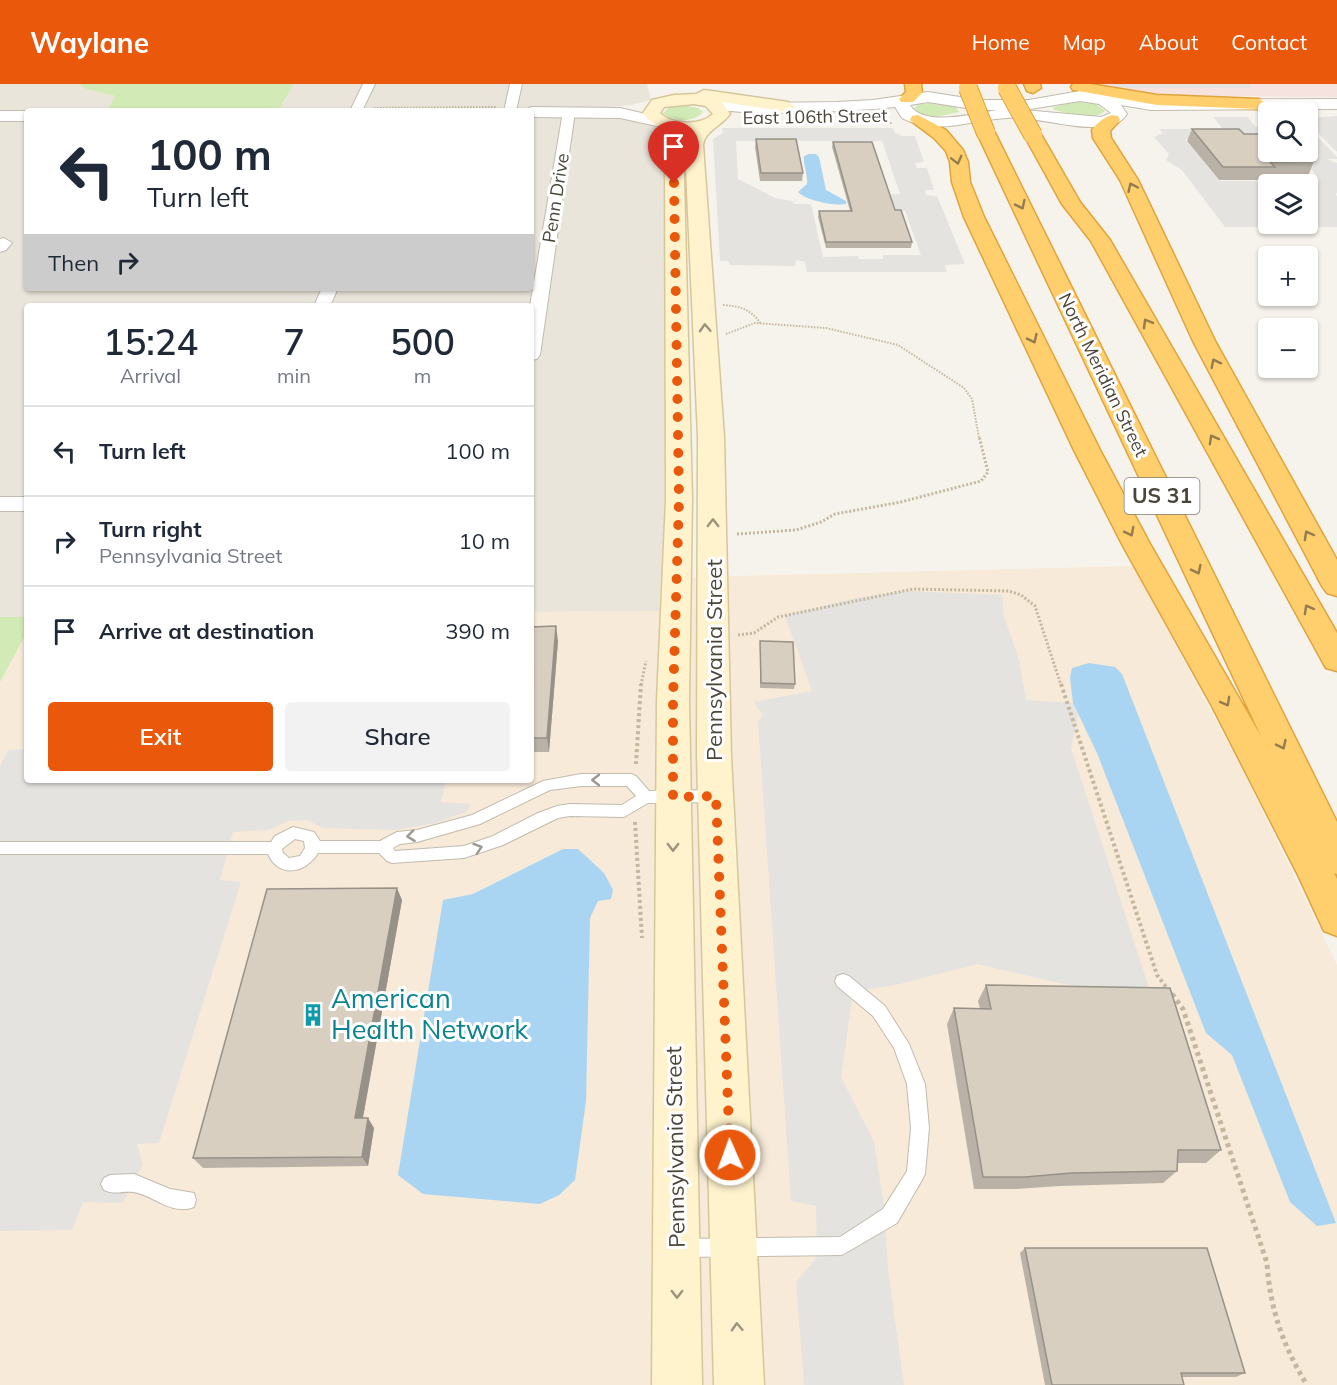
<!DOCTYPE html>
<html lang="en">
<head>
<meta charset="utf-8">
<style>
  body { margin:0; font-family:Mulish,sans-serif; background:#f2f2f3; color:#1f2937; height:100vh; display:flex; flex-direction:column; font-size:22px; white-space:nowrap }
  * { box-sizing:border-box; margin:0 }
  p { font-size:20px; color:#747a83 }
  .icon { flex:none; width:33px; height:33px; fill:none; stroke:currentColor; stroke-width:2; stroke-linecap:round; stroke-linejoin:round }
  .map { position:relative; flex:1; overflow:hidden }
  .side { position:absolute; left:24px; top:219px; width:510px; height:480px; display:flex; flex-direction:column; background:#fff; border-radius:6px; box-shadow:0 2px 4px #0004 }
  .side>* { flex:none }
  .guide { position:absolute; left:24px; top:24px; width:510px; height:183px; border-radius:6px; box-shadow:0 2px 4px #0004; background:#fff; color:#1f2937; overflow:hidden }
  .fabs { position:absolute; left:1258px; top:18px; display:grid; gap:12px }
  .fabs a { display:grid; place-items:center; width:60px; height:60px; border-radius:6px; background:#fff; box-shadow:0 2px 4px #0004; font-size:30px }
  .pin { position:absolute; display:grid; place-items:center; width:51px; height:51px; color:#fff; margin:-62px -26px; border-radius:50% 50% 50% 0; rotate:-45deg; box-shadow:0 0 6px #0007 }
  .pin .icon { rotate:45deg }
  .me { position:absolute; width:66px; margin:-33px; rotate:358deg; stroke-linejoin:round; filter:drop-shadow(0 0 4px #0008) }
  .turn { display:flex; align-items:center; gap:21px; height:126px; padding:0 24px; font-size:27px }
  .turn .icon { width:78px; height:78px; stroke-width:2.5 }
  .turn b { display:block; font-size:42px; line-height:51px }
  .then { display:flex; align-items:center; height:57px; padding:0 24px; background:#0003; gap:12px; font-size:22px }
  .eta { display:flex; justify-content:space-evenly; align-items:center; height:102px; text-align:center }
  .eta b { font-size:36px; font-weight:600; line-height:42px }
  .primary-button { display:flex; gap:12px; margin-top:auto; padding:12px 24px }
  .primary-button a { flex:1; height:69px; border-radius:6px; background:#ea580c; color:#fff; font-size:24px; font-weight:600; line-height:69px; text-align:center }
  .primary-button a+a { background:#f2f2f3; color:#1f2937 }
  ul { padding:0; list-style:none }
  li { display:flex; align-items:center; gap:18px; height:90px; padding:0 24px; border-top:2px solid #e0e1e3 }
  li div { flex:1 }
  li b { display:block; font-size:22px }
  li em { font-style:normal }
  header { display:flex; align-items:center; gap:36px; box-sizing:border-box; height:84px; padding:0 30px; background:#ea580c; color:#fff }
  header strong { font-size:28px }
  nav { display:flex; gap:33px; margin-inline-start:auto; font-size:21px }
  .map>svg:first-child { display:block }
</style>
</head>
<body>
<header>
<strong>Waylane</strong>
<nav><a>Home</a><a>Map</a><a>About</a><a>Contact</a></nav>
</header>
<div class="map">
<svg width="1337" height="1301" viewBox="0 0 1337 1301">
  <rect width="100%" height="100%" fill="#f6f3ec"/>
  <path fill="#eae5da" d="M 0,0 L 79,0 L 86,5 L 115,12 L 107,27 L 0,28 Z
    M 294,0 L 647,0 L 651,16 L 631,21 L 588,25 L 279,25 Z
    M 531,31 L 618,32 L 649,38 L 660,44 L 666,59 L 669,273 L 664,455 L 660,527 L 531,528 L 531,222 L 27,222 L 27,533 L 0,533 L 0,34 L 27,34 L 27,204 L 531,204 Z"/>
  <path fill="#f7ead8" d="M 1133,482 L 1242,685 L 1337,881 L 1337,1301 L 0,1301 L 0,598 L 27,548 L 27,696 L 531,696 L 531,528 L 659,527 L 660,494 Z"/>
  <path fill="#f6e3e0" d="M 1096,0 L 1337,0 L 1337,13 L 1172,12 Z"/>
  <path fill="#d2eab5" d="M 79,0 L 294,0 L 279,25 L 107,27 L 115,12 L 86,5 Z
    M 1075,18 L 1095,19 L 1105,27 C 1093,38 1069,29 1054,26 L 1053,23 Z
    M 935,19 L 956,23 L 959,28 C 944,31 925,38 914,24 L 919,20 Z
    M 681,21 L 698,24 L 703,28 C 694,39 673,38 663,29 L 670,23 Z
    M 0,533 L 27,533 L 27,548 L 0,598 Z"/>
  <path fill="#e5e3e0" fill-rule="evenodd" d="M 1110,0 L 1250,0 L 1252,4 L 1122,4 Z
    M 1337,32 L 1337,68 L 1308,39 L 1308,34 Z
    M 1213,33 L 1247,33 L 1256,43 L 1269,44 L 1269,59 L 1241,55 L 1185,55 L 1219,97 L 1272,97 L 1268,92 L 1317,92 L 1295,68 L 1308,68 L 1308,48 L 1313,48 L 1337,73 L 1337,75 L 1327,75 L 1337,79 L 1337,109 L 1335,110 L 1337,112 L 1337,143 L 1225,143 L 1182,86 L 1166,76 L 1169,70 L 1154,53 L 1163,49 L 1159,45 L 1223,45 ZM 1269,100 L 1308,100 L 1308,140 L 1269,140 Z
    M 722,44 L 893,44 L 895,49 L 903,52 L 915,52 L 924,78 L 915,79 L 917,84 L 927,84 L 934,106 L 925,106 L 926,111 L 937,112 L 965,180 L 945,181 L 947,188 L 807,188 L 805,178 L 796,176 L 795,182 L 730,181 L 728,177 L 720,177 L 713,55 L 723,49 ZM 736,57 L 882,57 L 900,110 L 863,111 L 868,127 L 905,127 L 921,171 L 883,171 L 883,175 L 859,175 L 858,172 L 823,173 L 811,120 L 795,120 L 791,117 L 775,114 L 738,95 Z
    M 908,507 L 1002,511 L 1004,532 L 1019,575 L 1026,616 L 1073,619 L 1078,631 L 1071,664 L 1151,910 L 1090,906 L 977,880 L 900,900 L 853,908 L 841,993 L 874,1058 L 884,1122 L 888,1185 L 904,1301 L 804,1301 L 796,1198 L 817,1173 L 816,1122 L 791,1117 L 758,637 L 763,632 L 754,618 L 812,607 L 785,532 L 856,514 Z
    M 27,665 L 27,696 L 198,696 L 211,699 L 213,696 L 347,696 L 348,698 L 389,699 L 390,696 L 446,696 L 441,718 L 471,720 L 466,728 L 435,739 L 396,746 L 323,744 L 307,736 L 288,737 L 268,746 L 233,748 L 220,796 L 241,798 L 159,1059 L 137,1060 L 143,1080 L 123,1119 L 83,1118 L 72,1146 L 0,1147 L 0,682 L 8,666 Z"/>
  <path fill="#a9d4f2" d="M 809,70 L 816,70 L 819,73 L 826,106 L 846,117 L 846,120 C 834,122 807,117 798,108 L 807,100 C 808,90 803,82 804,72 Z
    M 1089,579 L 1115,583 L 1122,590 L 1336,1139 L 1317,1142 L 1290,1118 L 1232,971 L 1206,949 L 1097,669 L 1073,619 L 1070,594 L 1072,584 Z
    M 563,765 L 578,765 L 604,789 L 613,806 L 611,815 L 598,817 L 590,834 L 586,1017 L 575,1096 L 559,1111 L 540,1120 L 423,1110 L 398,1091 L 443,816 L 473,810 Z"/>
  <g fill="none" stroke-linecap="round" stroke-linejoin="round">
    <g stroke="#c2bbae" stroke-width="2">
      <path id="service" d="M 581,690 L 631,690 L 636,692 L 649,707 L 716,706 L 721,708 L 723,712 L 721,716 L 716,718 L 648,719 L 624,733 L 570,732 L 558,734 L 503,761 L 464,774 L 392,779 L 387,777 L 379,769 L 318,769 C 306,789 279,795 268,770 L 0,770 L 0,758 L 271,758 L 275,752 L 293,743 L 314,748 L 320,757 L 380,757 L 397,748 L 417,746 L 472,731 L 543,697 ZM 581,702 L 627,702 L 636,712 L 622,721 L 570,720 L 557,722 L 538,729 L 493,752 L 464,762 L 395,767 L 393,764 L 400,760 L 417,758 L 480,740 L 550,706 ZM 295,755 L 304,757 L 305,764 L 300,772 L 289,774 L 283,769 L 282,765 Z
        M 843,890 L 849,892 L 885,922 L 909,960 L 925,1000 L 929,1044 L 925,1090 L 922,1096 L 897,1139 L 842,1171 L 682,1173 L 675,1171 L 673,1164 L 675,1157 L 682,1155 L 840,1153 L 883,1125 L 907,1087 L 911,1044 L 907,1000 L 894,964 L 873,932 L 837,902 L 835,897 L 837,892 Z
        M 134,1090 L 170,1105 L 194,1109 L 196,1116 L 194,1123 C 171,1132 154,1111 133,1108 C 122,1107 114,1111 104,1106 L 101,1100 L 104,1094 L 110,1091 Z"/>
    </g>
    <g stroke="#c2bbae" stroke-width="2">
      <path id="minor" d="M 363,0 L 375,0 L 362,27 L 350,27 Z
        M 510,0 L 522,0 L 516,27 L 504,27 Z
        M 569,24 L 575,28 L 540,271 L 537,275 L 531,276 L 530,222 L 563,28 Z
        M 4,154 L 12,159 L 6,166 L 0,168 L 0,155 Z
        M 322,204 L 338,204 L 330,222 L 314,222 Z
        M 0,413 L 27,413 L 27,427 L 0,427 Z"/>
    </g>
    <g stroke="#c2bbae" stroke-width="2">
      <path id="tertiary" d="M 1080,7 L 1151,16 L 1337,15 L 1337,25 L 1151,26 L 1121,21 L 1127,30 C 1121,39 1114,41 1104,42 C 1075,47 1036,32 1007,34 C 971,36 937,52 902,34 L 895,23 C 869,26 721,36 707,20 L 715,15 L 755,19 L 837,18 L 873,16 L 928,8 L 979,16 L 1029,16 ZM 1080,17 L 1099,20 L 1111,29 L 1101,33 L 1024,26 ZM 928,18 L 979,26 L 998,26 C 975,29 924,44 910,21 Z
        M 531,23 L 620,24 L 663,34 L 665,37 L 657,42 L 620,34 L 531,33 L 531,27 L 524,27 Z
        M 0,27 L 27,27 L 27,37 L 0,37 Z"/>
    </g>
    <g stroke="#d6c79b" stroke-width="3">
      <path id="secondary" d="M 704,6 L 788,18 L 796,23 L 788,28 L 722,18 L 730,30 C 722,41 705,47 703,61 L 724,353 L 731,672 L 764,1301 L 714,1301 L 697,672 L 698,353 L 685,61 L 691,48 C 672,48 654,45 643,29 L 652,16 L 674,11 L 696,10 ZM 694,20 L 706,22 L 713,30 C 700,42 672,41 660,29 L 664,23 Z
        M 674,50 L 680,51 L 683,55 L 692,415 L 689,617 L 702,1301 L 652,1301 L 657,617 L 666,415 L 665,55 L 668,51 Z"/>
    </g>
    <g stroke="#e0a43c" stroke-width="3">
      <path id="motorway" d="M 905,0 L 921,0 L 922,9 L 913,18 L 901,18 L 899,15 L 906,8 Z
        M 1024,0 L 1040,0 L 1041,4 L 1033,9 L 1027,7 Z
        M 1073,0 L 1090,0 L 1157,11 L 1259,15 L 1267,20 L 1259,25 L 1157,21 L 1073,6 L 1071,3 Z
        M 918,31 L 946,46 L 963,66 L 968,78 L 970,98 L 984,133 L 1100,366 L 1150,460 L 1262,654 L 977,49 L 980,45 L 992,45 L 995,49 L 1337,738 L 1337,790 L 1334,789 L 1337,795 L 1337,852 L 1324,847 L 1298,791 L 1212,622 L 1122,460 L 1074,366 L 964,133 L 952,98 L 950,78 L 946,67 L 934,54 L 910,36 L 912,32 Z
        M 1112,31 L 1118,32 L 1120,36 L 1110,47 L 1111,54 L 1138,96 L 1215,257 L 1337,476 L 1337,512 L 1327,509 L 1322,502 L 1193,257 L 1120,96 L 1093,54 L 1092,46 C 1097,39 1104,33 1112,31 Z
        M 1033,46 L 1039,47 L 1080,118 L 1110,156 L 1337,549 L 1337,587 L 1326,584 L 1091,157 L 1062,120 L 1024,51 L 1027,47 Z"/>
    </g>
    <path stroke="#c4b79f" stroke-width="2" stroke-dasharray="1.5 1.5" stroke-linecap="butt" d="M 374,24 L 496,23
      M 872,39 L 892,39
      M 723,221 C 739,222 751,225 760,239
      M 726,250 L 755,239 L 826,244 L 898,261 L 964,304 L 972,315 L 979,354"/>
    <path stroke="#c4b79f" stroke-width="3" stroke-dasharray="2 2" stroke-linecap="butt" d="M 737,450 L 796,446 L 821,438 L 835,430 L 901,418 L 981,397 L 988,388 L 979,352
      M 738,551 L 754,549 L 778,533 L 913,505 L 1009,507 L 1021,511 L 1035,522 L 1061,601
      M 641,601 L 646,577"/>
    <path stroke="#c4b79f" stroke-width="4" stroke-dasharray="3 3" stroke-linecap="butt" d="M 1061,600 L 1157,891 L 1173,912
      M 636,680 L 641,600
      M 635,738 L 642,854"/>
    <path stroke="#c4b79f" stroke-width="5" stroke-dasharray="4 4" stroke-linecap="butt" d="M 1172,910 L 1183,925 L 1267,1179 C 1270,1225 1283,1262 1307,1301"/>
    <use href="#service" fill="#fff" fill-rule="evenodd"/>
    <use href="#minor" fill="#fff" fill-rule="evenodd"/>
    <use href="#tertiary" fill="#fff" fill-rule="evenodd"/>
    <use href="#secondary" fill="#fff3cd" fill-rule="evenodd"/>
    <use href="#motorway" fill="#ffcf6e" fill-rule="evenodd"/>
    <g stroke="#e0a43c" stroke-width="20" stroke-linecap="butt">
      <path id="motorway-bridge" d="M 968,4 L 986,49
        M 1007,4 L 1033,51"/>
    </g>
    <use href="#motorway-bridge" stroke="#ffcf6e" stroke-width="18"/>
  </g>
  <path fill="#bab2a6" d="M 1192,45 L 1244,50 L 1314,77 L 1309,90 L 1272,90 L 1270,96 L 1219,96 L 1187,57 Z
    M 756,55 L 803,89 L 802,97 L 760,97 L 755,63 Z
    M 833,58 L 895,126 L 912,158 L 911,164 L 826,164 L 818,133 L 819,127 L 850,127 L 832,63 Z
    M 531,537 L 532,543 L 558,557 L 549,668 L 531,668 Z
    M 760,557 L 795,600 L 794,605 L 760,604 Z
    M 402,816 L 363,1034 L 374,1044 L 368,1082 L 203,1084 L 193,1074 Z
    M 986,901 L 1221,1066 L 1206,1079 L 1177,1079 L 1177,1087 L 1163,1099 L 1060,1102 L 1015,1105 L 974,1105 L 947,940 L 954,924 L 980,925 L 978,917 Z
    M 1025,1164 L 1245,1289 L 1236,1293 L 1182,1293 L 1184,1301 L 1045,1301 L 1020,1169 Z"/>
  <path fill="#979187" d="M 556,542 L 558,557 L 549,668 L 547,654 Z
    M 397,804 L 402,816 L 361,1044 L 355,1034 Z
    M 368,1034 L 374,1044 L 368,1082 L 362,1073 Z"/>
  <path fill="#d8cfc1" stroke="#979187" stroke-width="1.5" d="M 1192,45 L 1239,45 L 1244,50 L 1269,50 L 1269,68 L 1305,68 L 1314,77 L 1270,78 L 1275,83 L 1223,83 Z
    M 756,55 L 796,55 L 803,89 L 761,89 Z
    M 833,58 L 872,58 L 895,126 L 901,126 L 912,158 L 826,158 L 819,127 L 852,127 Z
    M 556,542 L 547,654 L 531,654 L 531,543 Z
    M 760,557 L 793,558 L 795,600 L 761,599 Z
    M 397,804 L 355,1034 L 368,1034 L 362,1073 L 193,1074 L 267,805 Z
    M 986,901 L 1170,904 L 1221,1066 L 1178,1066 L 1177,1087 L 1071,1089 L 1025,1093 L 983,1093 L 954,924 L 991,925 Z
    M 1025,1164 L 1207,1164 L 1245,1289 L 1181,1289 L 1184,1301 L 1052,1301 Z"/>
  <defs><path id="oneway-chevron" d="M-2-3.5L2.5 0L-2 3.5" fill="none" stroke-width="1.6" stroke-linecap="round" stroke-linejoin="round" transform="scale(1.5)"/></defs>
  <g stroke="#937c4e">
    <use href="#oneway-chevron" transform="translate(957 76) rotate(76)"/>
    <use href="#oneway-chevron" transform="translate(1132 103) rotate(-115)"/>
    <use href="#oneway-chevron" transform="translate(1021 121) rotate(64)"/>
    <use href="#oneway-chevron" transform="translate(1147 239) rotate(-120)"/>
    <use href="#oneway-chevron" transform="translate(1033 255) rotate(64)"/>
    <use href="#oneway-chevron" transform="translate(1215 279) rotate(-117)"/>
    <use href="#oneway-chevron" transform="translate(1213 355) rotate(-119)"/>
    <use href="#oneway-chevron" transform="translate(1130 448) rotate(63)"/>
    <use href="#oneway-chevron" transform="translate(1308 451) rotate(-119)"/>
    <use href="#oneway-chevron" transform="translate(1197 486) rotate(64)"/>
    <use href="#oneway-chevron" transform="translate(1308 525) rotate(-119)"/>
    <use href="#oneway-chevron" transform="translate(1226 618) rotate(61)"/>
    <use href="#oneway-chevron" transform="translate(1282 661) rotate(64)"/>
  </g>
  <g stroke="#9c937c">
    <use href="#oneway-chevron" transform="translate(705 244) rotate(-93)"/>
    <use href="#oneway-chevron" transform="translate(713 439) rotate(-90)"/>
    <use href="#oneway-chevron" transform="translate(673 763) rotate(90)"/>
    <use href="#oneway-chevron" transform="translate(677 1210) rotate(90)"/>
    <use href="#oneway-chevron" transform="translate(737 1243) rotate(-92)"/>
  </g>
  <g stroke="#9c9892">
    <use href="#oneway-chevron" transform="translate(596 696) rotate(180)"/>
    <use href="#oneway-chevron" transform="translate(411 752) rotate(173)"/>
    <use href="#oneway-chevron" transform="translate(478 764) rotate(-18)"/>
  </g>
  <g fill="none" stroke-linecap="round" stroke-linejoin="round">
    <path stroke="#ea580c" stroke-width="10" stroke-dasharray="0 18" d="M 674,99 L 679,415 L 673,617 L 673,713 L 716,712 L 730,1071"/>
  </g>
  <defs>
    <g id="building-bare" transform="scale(1.8)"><path d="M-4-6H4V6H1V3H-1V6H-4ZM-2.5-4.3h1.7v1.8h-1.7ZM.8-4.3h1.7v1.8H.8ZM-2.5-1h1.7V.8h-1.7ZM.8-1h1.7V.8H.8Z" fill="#0f9aa8" stroke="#fff" stroke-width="2.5" paint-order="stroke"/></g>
  </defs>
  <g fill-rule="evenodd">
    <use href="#building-bare" x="313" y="931"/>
  </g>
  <g text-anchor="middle" stroke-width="6" stroke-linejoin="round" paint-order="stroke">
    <g font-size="18" fill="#4b4439" stroke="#fff">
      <text transform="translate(815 33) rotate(-1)" y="6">East 106th Street</text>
      <text transform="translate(556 114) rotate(-81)" y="6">Penn Drive</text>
      <text transform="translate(1103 291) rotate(64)" y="6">North Meridian Street</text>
    </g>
    <rect fill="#fff" stroke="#817c74" stroke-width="1.5" x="1124.5" y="394" width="75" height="36" rx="4.5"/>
    <g font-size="21" font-weight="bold" fill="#4b4439">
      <text x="1162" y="419">US 31</text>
    </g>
    <g font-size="22" fill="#4b4439" stroke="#fff">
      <text transform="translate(714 576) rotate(-90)" y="8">Pennsylvania Street</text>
      <text transform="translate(675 1063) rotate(-91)" y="8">Pennsylvania Street</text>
    </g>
    <g font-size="27" fill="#0d838f" stroke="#fff" text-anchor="start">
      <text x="331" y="924">American<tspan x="331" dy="31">Health Network</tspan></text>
    </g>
  </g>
</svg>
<div class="fabs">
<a><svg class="icon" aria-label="search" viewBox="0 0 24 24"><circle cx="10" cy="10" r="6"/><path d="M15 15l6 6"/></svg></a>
<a><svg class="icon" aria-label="layers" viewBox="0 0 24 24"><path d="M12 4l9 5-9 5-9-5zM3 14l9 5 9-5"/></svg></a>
<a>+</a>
<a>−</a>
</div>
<div class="pin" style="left:674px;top:99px;background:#d93025"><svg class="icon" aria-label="arrive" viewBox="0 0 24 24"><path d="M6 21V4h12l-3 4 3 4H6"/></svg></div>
<svg class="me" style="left:730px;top:1071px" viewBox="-20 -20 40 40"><circle r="17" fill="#ea580c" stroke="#fff" stroke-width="3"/><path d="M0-11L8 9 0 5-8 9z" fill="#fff"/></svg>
<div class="guide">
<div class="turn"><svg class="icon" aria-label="left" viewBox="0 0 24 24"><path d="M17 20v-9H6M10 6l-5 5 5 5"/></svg><div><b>100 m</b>Turn left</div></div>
<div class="then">Then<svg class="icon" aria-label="right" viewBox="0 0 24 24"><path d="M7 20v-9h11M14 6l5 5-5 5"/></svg></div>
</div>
<section class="side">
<div class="eta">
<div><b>15:24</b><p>Arrival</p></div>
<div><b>7</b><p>min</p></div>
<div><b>500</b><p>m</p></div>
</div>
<ul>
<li><svg class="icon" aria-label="left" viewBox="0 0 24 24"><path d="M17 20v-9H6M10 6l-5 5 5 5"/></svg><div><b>Turn left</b></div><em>100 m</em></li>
<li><svg class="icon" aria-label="right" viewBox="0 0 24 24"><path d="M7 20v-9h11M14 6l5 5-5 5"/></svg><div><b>Turn right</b><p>Pennsylvania Street</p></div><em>10 m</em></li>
<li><svg class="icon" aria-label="arrive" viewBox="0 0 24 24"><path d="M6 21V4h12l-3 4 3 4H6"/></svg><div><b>Arrive at destination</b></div><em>390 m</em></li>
</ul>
<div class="primary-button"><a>Exit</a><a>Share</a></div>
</section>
</div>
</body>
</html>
